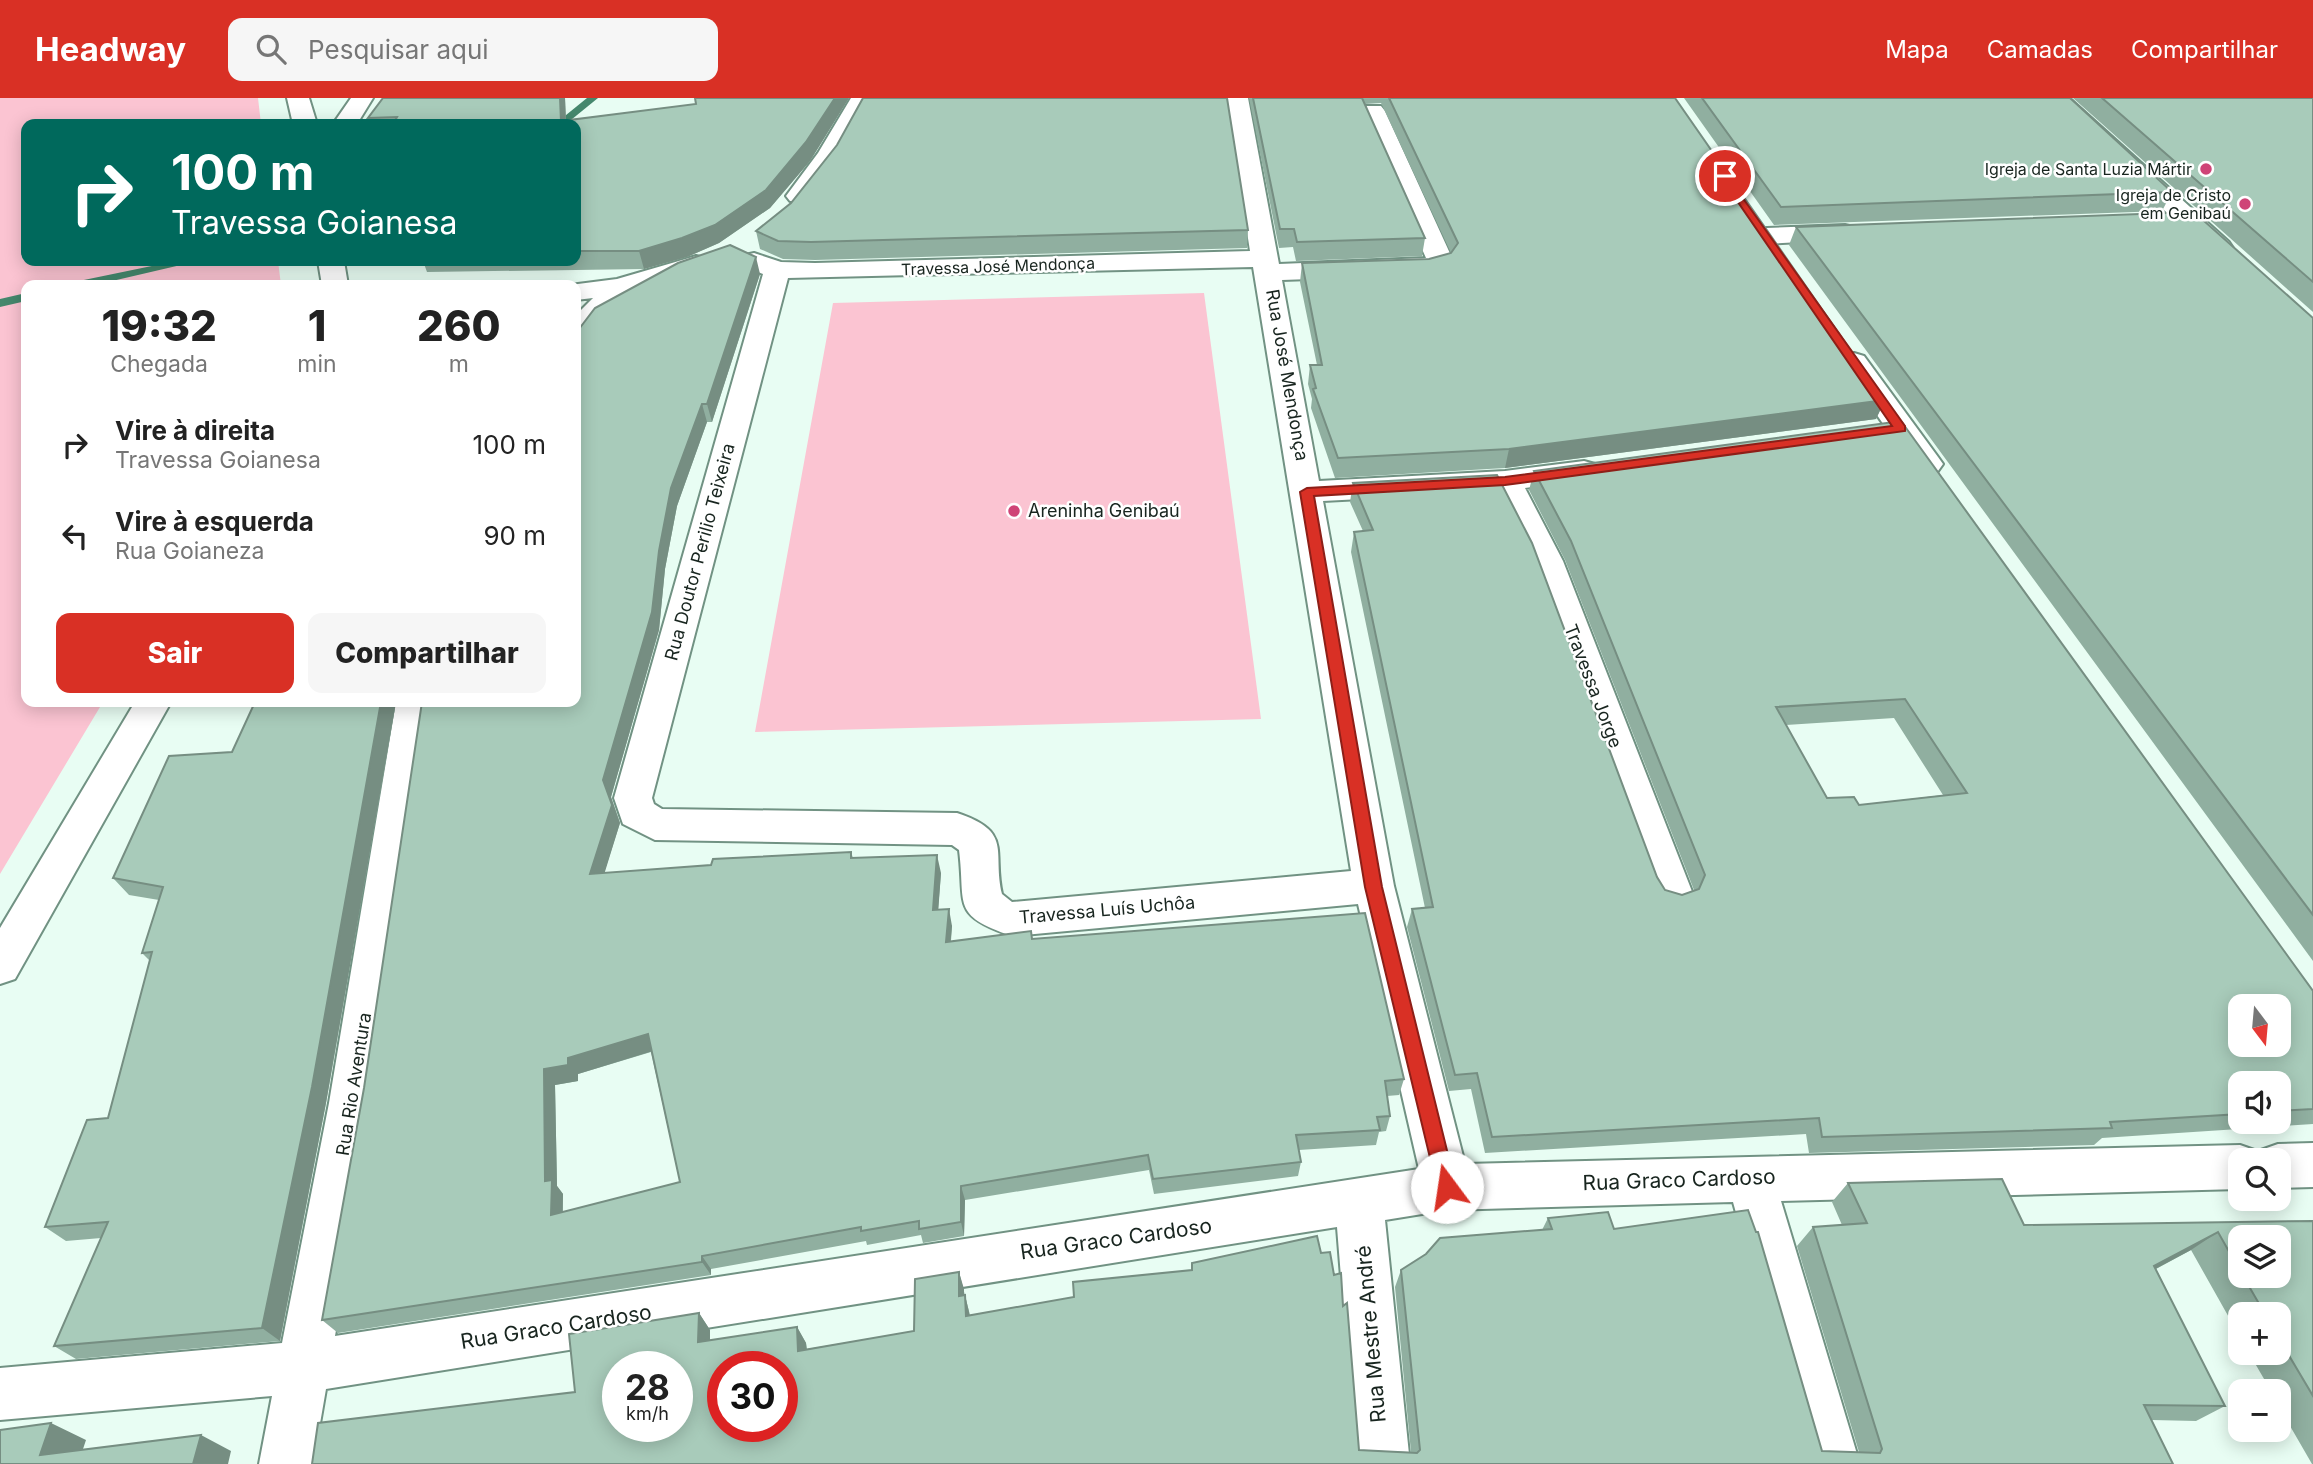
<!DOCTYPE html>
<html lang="pt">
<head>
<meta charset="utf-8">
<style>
  body { margin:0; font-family:Inter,sans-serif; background:#f6f6f6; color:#222; height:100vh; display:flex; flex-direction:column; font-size:26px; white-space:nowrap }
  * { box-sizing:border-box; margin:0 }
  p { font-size:23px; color:#767676 }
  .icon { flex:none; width:38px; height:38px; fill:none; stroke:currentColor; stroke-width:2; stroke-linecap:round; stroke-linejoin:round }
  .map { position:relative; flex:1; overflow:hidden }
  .sheet { position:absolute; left:21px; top:182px; width:560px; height:427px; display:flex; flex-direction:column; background:#fff; border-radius:14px; box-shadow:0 4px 18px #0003 }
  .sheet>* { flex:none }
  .banner { position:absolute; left:21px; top:21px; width:560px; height:147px; border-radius:14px; box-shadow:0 4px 18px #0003; background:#00695c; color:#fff; overflow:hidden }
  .needle { width:46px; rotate:164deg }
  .tools { position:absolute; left:2228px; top:896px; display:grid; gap:14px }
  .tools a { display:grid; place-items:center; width:63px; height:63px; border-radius:14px; background:#fff; box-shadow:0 4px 18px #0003; font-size:35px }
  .speed { position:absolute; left:602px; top:1253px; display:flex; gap:14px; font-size:35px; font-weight:700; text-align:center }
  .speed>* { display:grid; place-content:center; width:91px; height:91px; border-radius:50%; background:#fff; box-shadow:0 4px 18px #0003; line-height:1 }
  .speed small { font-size:18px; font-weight:400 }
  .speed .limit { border:10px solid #d22; background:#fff; color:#111 }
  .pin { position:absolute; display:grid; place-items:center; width:60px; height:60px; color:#fff; margin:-30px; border:4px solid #fff; border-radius:50%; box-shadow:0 2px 7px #0007 }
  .me { position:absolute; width:77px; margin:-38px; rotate:346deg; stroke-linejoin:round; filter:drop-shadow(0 0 5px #0008) }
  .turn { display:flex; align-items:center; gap:24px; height:147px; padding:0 35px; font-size:32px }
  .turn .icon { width:91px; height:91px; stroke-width:2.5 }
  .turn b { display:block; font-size:49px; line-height:60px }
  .eta { display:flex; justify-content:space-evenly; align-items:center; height:119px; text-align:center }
  .eta b { font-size:42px; font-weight:800; line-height:49px }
  .button { display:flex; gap:14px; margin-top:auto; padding:14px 35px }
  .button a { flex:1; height:80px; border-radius:14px; background:#d93025; color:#fff; font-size:28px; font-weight:800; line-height:80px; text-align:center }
  .button a+a { background:#f6f6f6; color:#222 }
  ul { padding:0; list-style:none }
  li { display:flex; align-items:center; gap:21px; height:91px; padding:0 35px }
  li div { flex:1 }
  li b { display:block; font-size:26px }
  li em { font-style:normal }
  header { display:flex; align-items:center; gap:42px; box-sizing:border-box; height:98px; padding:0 35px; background:#d93025; color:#fff }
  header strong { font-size:33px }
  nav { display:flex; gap:38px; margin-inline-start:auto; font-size:24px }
  .search { width:490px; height:63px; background:#f6f6f6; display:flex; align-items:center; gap:18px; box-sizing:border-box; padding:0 24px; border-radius:14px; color:#767676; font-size:26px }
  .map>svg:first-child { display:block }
</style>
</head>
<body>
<header>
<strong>Headway</strong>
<div class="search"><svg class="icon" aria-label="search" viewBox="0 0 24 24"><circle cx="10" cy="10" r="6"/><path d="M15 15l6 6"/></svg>Pesquisar aqui</div>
<nav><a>Mapa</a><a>Camadas</a><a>Compartilhar</a></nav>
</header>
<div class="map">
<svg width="2313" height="1366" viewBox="0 0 2313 1366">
  <rect width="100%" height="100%" fill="#e8fdf3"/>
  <path fill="#fbc4d2" d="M 0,0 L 258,0 L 261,26 L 26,26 L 26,163 L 278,163 L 281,187 L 26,187 L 26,604 L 103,604 L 0,776 Z
    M 1204,195 L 1261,621 L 755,634 L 833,205 Z"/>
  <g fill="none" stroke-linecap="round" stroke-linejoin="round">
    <path fill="#45886d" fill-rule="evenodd" d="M 587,0 L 598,0 L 566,26 L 555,26 Z
      M 176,163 L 198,163 L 95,187 L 73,187 L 79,183 Z
      M 26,195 L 26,203 L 0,209 L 0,201 Z"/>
    <g stroke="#719283" stroke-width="4">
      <path id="minor" d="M 287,0 L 309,0 L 317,26 L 293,26 Z
        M 351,0 L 373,0 L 357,26 L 333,26 Z
        M 851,0 L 873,0 L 841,57 L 808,103 L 790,103 L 786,98 L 818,55 Z
        M 1226,0 L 1248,0 L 1279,166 L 1426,160 L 1361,13 L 1365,8 L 1381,8 L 1385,13 L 1453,162 L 1447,171 L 1426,177 L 1282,182 L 1319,383 L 1505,373 L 1584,363 L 1595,366 L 1600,373 L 1595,380 L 1525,390 L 1563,463 L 1693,796 L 1687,808 L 1672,813 L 1657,808 L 1651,796 L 1529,463 L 1494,394 L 1323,403 L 1394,788 L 1465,1066 L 2240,1047 L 2257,1053 L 2259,1058 L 2261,1052 L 2278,1046 L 2313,1045 L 2313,1089 L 2278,1090 L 2278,1062 L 2240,1062 L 2240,1091 L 1781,1103 L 1860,1366 L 1806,1366 L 1733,1104 L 1447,1112 L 1385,1122 L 1410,1366 L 1356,1366 L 1337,1129 L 326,1291 L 313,1366 L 259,1366 L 272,1298 L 0,1322 L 0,1270 L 282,1245 L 329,1005 L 396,604 L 432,604 L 375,1005 L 335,1238 L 1419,1071 L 1358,806 L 1012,838 C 950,817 966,807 959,752 L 952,747 L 655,742 L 623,726 L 614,700 L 763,176 L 745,169 L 741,163 L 745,157 L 754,155 L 781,164 L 815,165 L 1250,153 ZM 1253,169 L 1351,773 L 1012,804 L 1002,796 C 992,753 1014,734 957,715 L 662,711 L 654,706 L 652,700 L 788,180 Z
        M 2045,0 L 2069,0 L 2229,144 L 2233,150 L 2229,156 L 2211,156 Z
        M 1845,127 L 1854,129 L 1858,135 L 1854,141 L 1767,146 L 1758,144 L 1754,138 L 1758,132 L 1767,130 Z
        M 696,158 L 705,160 L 709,166 L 705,172 L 629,195 L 586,239 L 576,241 L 576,217 L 593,200 L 576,202 L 576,187 L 570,187 L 617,181 Z
        M 318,163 L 344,163 L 348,187 L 322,187 Z
        M 1854,255 L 1864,258 L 1938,359 L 1943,366 L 1938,373 L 1927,376 L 1916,373 L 1840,264 L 1844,258 Z
        M 135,604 L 171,604 L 15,881 L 0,886 L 0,830 Z"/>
    </g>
    <use href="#minor" fill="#fff" fill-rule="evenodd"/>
  </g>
  <path fill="#90afa0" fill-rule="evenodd" d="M 383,0 L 565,0 L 566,22 L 696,6 L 695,0 L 849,0 L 810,63 L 770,110 L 719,145 L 687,159 L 644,171 L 427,174 L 423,163 L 576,163 L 576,26 L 370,26 L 368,20 Z
    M 1249,0 L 1675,0 L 1885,302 L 1876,321 L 1505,370 L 1335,380 L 1311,310 L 1312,301 L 1308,286 L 1310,267 L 1317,267 L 1300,184 L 1302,165 L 1429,161 L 1451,155 L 1381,5 L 1365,6 L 1425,140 L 1422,158 L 1296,163 L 1293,149 L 1279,150 Z
    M 1684,0 L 2070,0 L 2172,94 L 2162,113 L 1774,127 Z
    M 2073,0 L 2313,0 L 2313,214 Z
    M 837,47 L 1248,132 L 1247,150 L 815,162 L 783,161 L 760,151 L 756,133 L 791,105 Z
    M 1796,129 L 2313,220 L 2313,863 L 1789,147 Z
    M 760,176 L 712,324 L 707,324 L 677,408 L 665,471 L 659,532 L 611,699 L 620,725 L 604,775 L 711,767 L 851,754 L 853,760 L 941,775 L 938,812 L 952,828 L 951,843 L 1032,841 L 1404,981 L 1399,997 L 1387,998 L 1390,1018 L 1386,1033 L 1379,1034 L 1376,1047 L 1299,1052 L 1301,1064 L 1298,1078 L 1154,1096 L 1149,1072 L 965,1102 L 964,1138 L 923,1145 L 921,1137 L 867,1147 L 866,1143 L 711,1171 L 711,1177 L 338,1235 L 322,1222 L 364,990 L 576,235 ZM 651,954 L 680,1084 L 563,1114 L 563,1096 L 557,1088 L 555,987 L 578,983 L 578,976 Z
    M 1901,323 L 2313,893 L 2313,1026 L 2102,1040 L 2094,1047 L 1809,1055 L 1806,1036 L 1485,1055 L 1471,991 L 1449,993 L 1407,829 L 1412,811 L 1425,810 L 1351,454 L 1354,434 L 1363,433 L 1350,404 L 1353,385 L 1657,779 L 1665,792 L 1682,797 L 1694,792 L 1565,462 L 1529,392 L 1534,373 ZM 1894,620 L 1943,697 L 1859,707 L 1827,700 L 1786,627 ZM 2240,985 L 2278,985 L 2278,1024 L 2240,1024 Z
    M 255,604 L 396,604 L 326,1005 L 280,1243 L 76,1261 L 54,1248 L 101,1140 L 66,1143 L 45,1129 L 108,1020 L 150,863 L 142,855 L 159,802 L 129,797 L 113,780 L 232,654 Z
    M 1848,1085 L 2024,1127 L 2313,1123 L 2313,1366 L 2312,1366 L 2278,1307 L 2278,1293 L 2271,1293 L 2249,1255 L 2278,1255 L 2278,1216 L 2240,1216 L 2240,1239 L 2191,1152 L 2156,1171 L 2225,1308 L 2196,1323 L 2152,1322 L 2173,1366 L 312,1366 L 575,1294 L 699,1215 L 710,1232 L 710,1242 L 797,1229 L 806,1245 L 807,1251 L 914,1233 L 959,1174 L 970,1217 L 1074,1199 L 1192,1172 L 1321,1155 L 1334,1177 L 1343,1208 L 1359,1352 L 1411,1354 L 1395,1189 L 1401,1172 L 1542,1132 L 1548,1120 L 1614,1131 L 1822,1353 L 1859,1354 L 1797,1148 L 1813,1129 L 1842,1127 L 1832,1104 ZM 2240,1139 L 2278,1178 L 2240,1178 Z"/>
  <path fill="#768e82" d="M 560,0 L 565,0 L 566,26 L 561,23 Z
    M 835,0 L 849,0 L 810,63 L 770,110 L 719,145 L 687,159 L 644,171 L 639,153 Z
    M 756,159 L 760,176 L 712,324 L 707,306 Z
    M 1885,302 L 1876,321 L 1505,370 L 1509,351 Z
    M 702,306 L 707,324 L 677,408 L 665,471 L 659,532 L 611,699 L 620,725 L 599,793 L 590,776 L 603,682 L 659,453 L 671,390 Z
    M 381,604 L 396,604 L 326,1005 L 280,1243 L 262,1230 Z
    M 937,757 L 941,775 L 937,829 L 933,812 Z
    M 949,811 L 952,828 L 949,860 L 946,844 Z
    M 648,936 L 656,952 L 578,976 L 578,983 L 555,987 L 557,1088 L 563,1096 L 562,1131 L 551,1117 L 545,1083 L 544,971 L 568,960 Z
    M 961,1088 L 965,1102 L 964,1138 L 961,1124 Z
    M 2218,1134 L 2191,1152 L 2129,1185 L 2154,1168 Z
    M 702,1158 L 711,1171 L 711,1177 L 702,1164 Z
    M 959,1174 L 964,1191 L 964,1215 L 959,1198 Z
    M 965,1197 L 969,1214 L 971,1234 L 966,1218 Z
    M 699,1215 L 710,1232 L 710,1260 L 698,1244 Z
    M 797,1229 L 806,1245 L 808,1269 L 798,1253 Z
    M 51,1325 L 86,1342 L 78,1366 L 40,1357 Z
    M 201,1337 L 231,1353 L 228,1366 L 193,1366 Z"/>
  <path fill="#a8cbba" stroke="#768e82" stroke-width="2" fill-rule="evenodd" d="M 383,0 L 560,0 L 561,23 L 696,6 L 695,0 L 835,0 L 806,44 L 766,92 L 715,127 L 682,140 L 639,153 L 576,153 L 576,26 L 393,26 L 397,19 L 368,20 Z
    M 863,0 L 1227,0 L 1248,132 L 811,144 L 778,143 L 756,133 L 791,105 L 837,47 Z
    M 1253,0 L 1362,0 L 1425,140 L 1297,144 L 1294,131 L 1280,131 Z
    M 1389,0 L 1675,0 L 1885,302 L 1509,351 L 1338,360 L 1313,291 L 1316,290 L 1310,267 L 1322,267 L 1302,165 L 1429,161 L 1451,155 L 1458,145 Z
    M 1702,0 L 2070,0 L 2172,94 L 1781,109 Z
    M 2102,0 L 2313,0 L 2313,184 Z
    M 2194,114 L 2313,220 L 2313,817 L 1796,129 Z
    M 730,147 L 756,159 L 707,306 L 702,306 L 671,390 L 659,453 L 652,514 L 603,682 L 612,707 L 590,776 L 711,767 L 713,761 L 851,754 L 851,760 L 937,757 L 933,812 L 949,811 L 946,844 L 1031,833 L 1032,841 L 1365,815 L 1404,981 L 1385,983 L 1390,1018 L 1377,1019 L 1380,1032 L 1296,1037 L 1301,1064 L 1153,1081 L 1148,1057 L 961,1088 L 961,1124 L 919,1131 L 919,1123 L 861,1133 L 861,1129 L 702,1158 L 702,1164 L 322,1222 L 364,990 L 422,604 L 576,604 L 576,235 L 595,210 L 678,165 ZM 648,936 L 680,1084 L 551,1117 L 552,1082 L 545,1083 L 544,971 L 568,967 L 568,960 Z
    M 1901,323 L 2313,893 L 2313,1011 L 2278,1013 L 2278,985 L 2240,985 L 2240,1016 L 2110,1024 L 2112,1030 L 1822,1039 L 1819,1020 L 1492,1039 L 1477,975 L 1455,977 L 1412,811 L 1433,809 L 1354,434 L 1373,432 L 1353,385 L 1497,377 L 1532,445 L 1657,779 L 1665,792 L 1682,797 L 1699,791 L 1705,777 L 1571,443 L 1534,373 ZM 1905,601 L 1967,695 L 1859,707 L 1854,699 L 1827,700 L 1776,609 ZM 2240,908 L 2278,908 L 2278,947 L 2240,947 Z
    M 255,604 L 381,604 L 312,989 L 262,1230 L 54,1248 L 108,1124 L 45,1129 L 87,1022 L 108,1020 L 152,854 L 142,855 L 163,789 L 113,780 L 169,658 L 232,654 Z
    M 2002,1081 L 2024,1127 L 2313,1123 L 2313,1298 L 2278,1239 L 2278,1216 L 2265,1216 L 2243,1178 L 2278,1178 L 2278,1139 L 2240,1139 L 2240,1173 L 2218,1134 L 2154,1168 L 2225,1308 L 2144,1307 L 2173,1366 L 312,1366 L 318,1325 L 575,1294 L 569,1236 L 699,1215 L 698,1244 L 797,1229 L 798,1253 L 914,1233 L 915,1181 L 959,1174 L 959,1198 L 965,1197 L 966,1218 L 1074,1199 L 1073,1184 L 1192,1172 L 1192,1165 L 1317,1138 L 1321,1155 L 1330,1154 L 1334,1177 L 1341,1175 L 1343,1208 L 1347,1205 L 1359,1352 L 1417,1355 L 1420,1352 L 1401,1172 L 1426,1156 L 1440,1140 L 1552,1131 L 1548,1120 L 1608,1114 L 1614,1131 L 1748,1112 L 1756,1134 L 1758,1134 L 1822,1353 L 1880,1355 L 1882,1351 L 1813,1129 L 1867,1125 L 1848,1085 ZM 618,1269 L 677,1269 L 677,1328 L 618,1328 ZM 723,1269 L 782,1269 L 782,1328 L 723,1328 Z
    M 51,1325 L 40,1357 L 201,1337 L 193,1366 L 0,1366 L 0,1332 Z"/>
  <path fill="#d93025" stroke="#8d1f18" stroke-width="2" d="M 1725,75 L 1905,328 L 1905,333 L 1505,387 L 1314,398 L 1382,789 L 1456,1089 L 1454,1096 L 1447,1099 L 1440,1096 L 1437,1089 L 1365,789 L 1300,394 L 1307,390 L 1505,379 L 1892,328 L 1720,78 Z"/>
  <g fill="#cf4477" stroke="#fff" stroke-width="2.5">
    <circle cx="2206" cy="71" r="7"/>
    <circle cx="2245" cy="106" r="7"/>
    <circle cx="1014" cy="413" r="7"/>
  </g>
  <g text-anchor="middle" stroke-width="5" stroke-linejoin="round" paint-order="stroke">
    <g font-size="16" fill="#18251f" stroke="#fff" text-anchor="end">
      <text x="2192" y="77">Igreja de Santa Luzia Mártir</text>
      <text x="2231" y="103">Igreja de Cristo<tspan x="2231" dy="18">em Genibaú</tspan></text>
    </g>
    <g font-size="16" fill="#18251f" stroke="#fff">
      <text transform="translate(998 168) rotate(-2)" y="6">Travessa José Mendonça</text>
    </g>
    <g font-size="18" fill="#18251f" stroke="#fff">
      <text transform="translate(1287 277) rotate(80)" y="6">Rua José Mendonça</text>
      <text transform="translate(700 454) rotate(-75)" y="6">Rua Doutor Perilio Teixeira</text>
      <text transform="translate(1593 588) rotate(69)" y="6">Travessa Jorge</text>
      <text transform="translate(1107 812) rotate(-5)" y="6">Travessa Luís Uchôa</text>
      <text transform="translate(354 986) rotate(-81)" y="6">Rua Rio Aventura</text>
    </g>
    <g font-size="18" fill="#18251f" stroke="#fff" text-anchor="start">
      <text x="1028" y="419">Areninha Genibaú</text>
    </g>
    <g font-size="21" fill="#18251f" stroke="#fff">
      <text transform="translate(1679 1082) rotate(-2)" y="7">Rua Graco Cardoso</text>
      <text transform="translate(1116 1141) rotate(-8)" y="7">Rua Graco Cardoso</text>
      <text transform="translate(556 1229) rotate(-9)" y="7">Rua Graco Cardoso</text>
      <text transform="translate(1371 1236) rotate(-95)" y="7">Rua Mestre André</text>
    </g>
  </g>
</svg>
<div class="tools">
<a><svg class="needle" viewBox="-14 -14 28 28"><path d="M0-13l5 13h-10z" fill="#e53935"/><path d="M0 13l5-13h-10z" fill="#767676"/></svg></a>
<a><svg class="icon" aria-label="sound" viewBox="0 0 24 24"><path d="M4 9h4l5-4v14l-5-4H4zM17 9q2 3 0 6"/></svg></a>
<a><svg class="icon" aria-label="search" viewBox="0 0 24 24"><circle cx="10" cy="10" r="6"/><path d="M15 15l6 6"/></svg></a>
<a><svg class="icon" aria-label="layers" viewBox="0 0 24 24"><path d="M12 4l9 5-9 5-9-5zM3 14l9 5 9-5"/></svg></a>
<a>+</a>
<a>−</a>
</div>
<div class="speed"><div>28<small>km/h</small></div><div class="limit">30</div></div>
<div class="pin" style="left:1725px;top:78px;background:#d93025"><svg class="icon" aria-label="arrive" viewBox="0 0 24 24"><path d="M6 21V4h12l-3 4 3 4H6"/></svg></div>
<svg class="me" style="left:1447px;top:1089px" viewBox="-20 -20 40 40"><circle r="19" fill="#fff"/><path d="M0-13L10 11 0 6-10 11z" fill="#d93025"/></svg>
<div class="banner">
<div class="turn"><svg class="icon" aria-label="right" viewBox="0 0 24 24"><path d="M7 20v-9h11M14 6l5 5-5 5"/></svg><div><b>100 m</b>Travessa Goianesa</div></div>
</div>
<section class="sheet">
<div class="eta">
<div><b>19:32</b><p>Chegada</p></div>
<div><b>1</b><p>min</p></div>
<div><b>260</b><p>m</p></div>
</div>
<ul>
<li><svg class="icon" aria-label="right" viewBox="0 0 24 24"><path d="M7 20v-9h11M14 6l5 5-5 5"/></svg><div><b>Vire à direita</b><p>Travessa Goianesa</p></div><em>100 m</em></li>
<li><svg class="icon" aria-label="left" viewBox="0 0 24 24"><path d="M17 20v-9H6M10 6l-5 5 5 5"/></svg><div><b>Vire à esquerda</b><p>Rua Goianeza</p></div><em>90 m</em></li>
</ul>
<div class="button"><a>Sair</a><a>Compartilhar</a></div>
</section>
</div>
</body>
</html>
